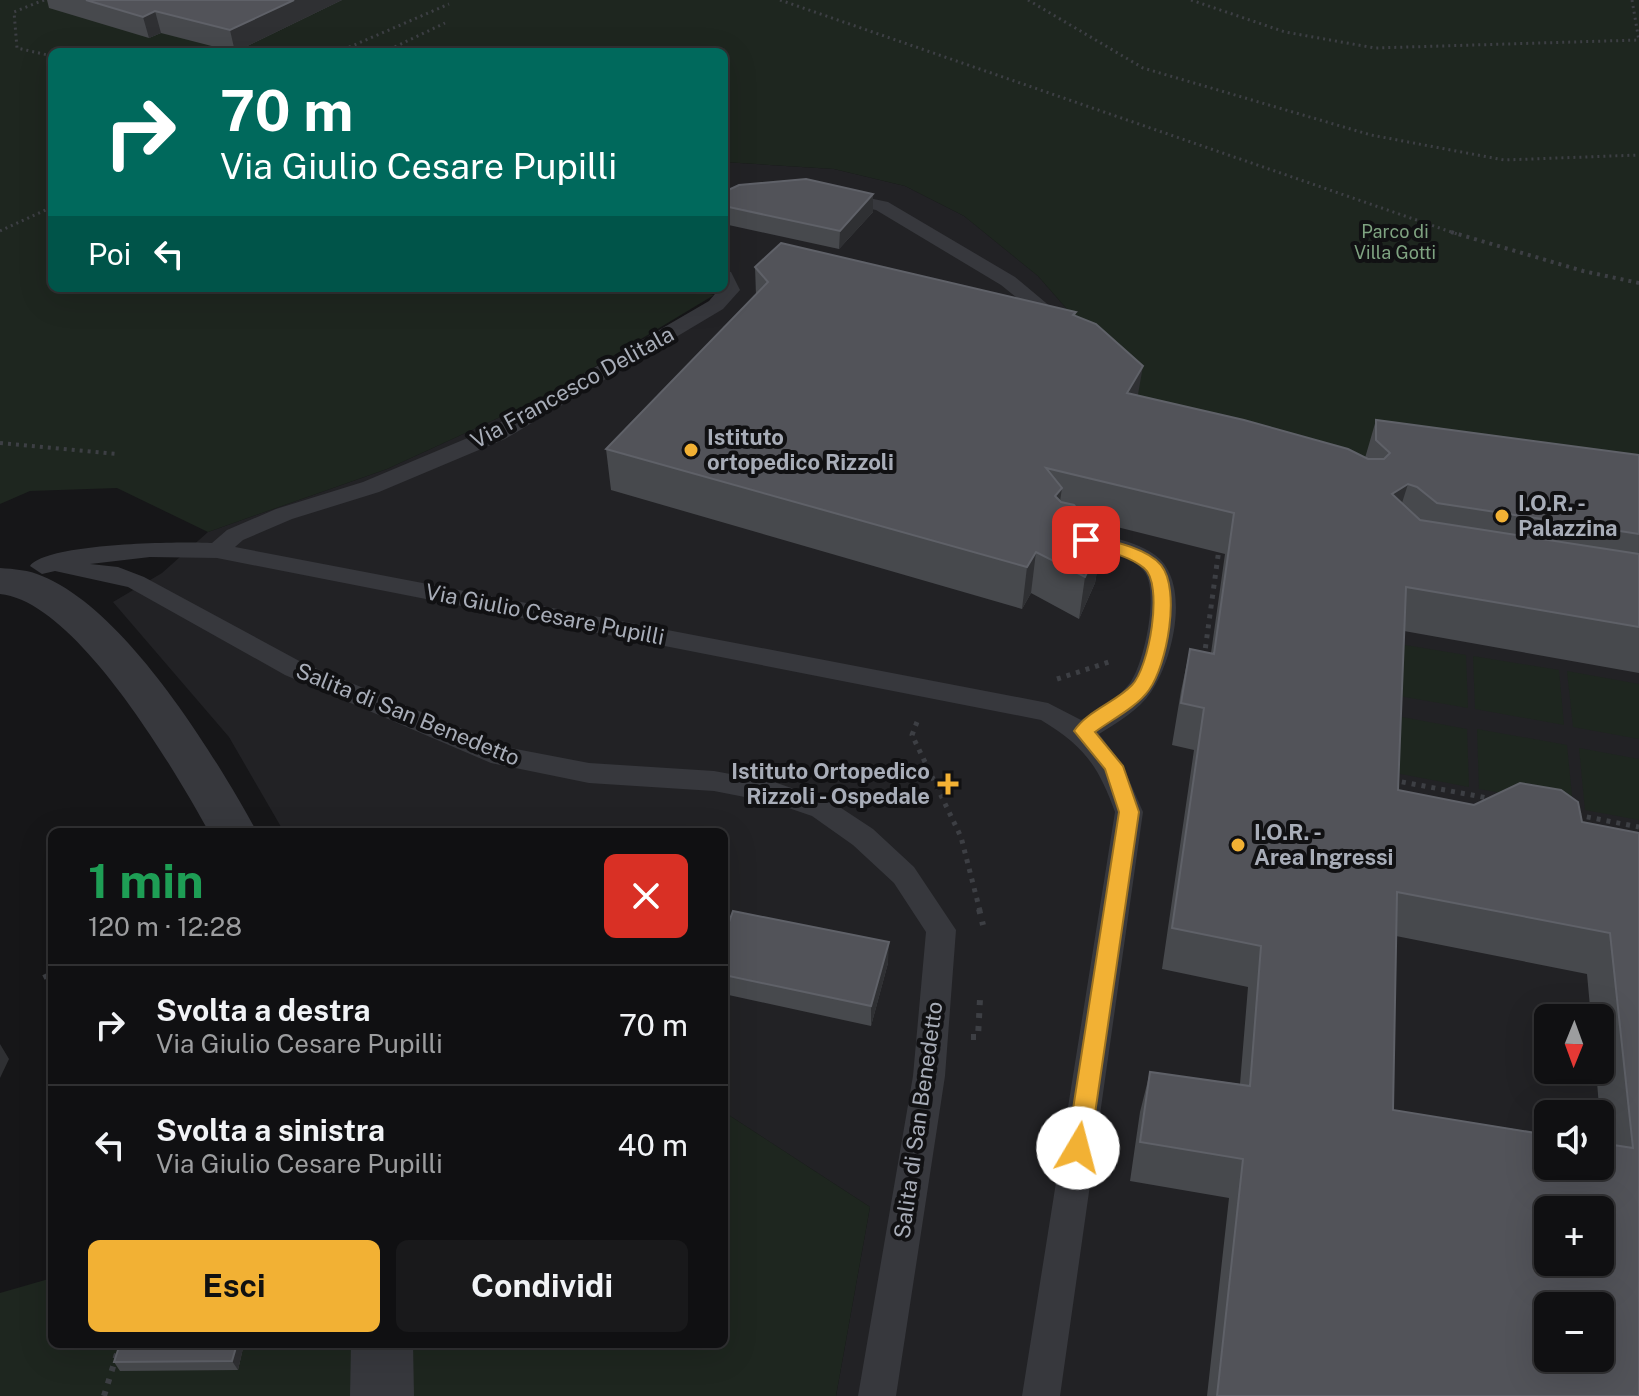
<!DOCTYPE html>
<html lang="it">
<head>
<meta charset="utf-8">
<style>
  body { margin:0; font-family:"Public Sans",sans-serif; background:#19191b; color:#f1f3f6; height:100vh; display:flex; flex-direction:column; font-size:30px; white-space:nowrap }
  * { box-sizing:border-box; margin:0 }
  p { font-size:26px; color:#9c9d9f }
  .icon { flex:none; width:44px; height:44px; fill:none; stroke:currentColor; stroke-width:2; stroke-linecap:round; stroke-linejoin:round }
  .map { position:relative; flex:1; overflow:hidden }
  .drawer { position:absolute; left:48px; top:828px; width:680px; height:520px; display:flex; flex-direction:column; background:#101012; border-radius:12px; box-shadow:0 8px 32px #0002,0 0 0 2px #303032 }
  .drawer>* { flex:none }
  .banner { position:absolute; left:48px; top:48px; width:680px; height:244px; border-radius:12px; box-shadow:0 8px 32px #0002,0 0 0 2px #303032; background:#00695c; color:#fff; overflow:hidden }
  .needle { width:52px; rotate:181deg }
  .fabs { position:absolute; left:1534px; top:1004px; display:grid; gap:16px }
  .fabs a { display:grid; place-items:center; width:80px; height:80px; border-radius:12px; background:#101012; box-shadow:0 8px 32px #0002,0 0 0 2px #303032; font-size:40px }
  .pin { position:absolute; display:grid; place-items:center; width:68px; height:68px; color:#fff; margin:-34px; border-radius:16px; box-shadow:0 4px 12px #0006 }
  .me { position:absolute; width:88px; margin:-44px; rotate:8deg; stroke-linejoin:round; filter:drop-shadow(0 0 6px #0008) }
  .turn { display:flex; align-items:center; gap:28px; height:168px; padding:0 40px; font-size:36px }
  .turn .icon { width:104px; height:104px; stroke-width:2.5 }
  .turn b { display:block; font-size:56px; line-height:68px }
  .then { display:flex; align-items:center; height:76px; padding:0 40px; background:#0003; gap:16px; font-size:30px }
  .round { display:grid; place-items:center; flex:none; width:84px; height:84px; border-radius:12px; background:#19191b }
  .overview { display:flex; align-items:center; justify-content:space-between; height:136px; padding:0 40px }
  h1 { font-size:48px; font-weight:700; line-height:60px; color:#1e9e55 }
  .action { display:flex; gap:16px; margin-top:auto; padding:16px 40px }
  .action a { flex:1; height:92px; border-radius:12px; background:#f2b134; color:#111; font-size:32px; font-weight:700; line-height:92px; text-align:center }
  .action a+a { background:#19191b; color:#f1f3f6 }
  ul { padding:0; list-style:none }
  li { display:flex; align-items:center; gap:24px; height:120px; padding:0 40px; border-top:2px solid #303032 }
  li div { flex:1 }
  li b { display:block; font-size:30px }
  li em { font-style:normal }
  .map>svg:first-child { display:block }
</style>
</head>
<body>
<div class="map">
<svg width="1639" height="1396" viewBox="0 0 1639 1396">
  <rect width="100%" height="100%" fill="#161618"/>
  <path fill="#222225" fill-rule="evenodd" d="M 724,162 L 834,169 L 905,186 L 964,216 L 1038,276 L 1087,332 L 1639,505 L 1639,1396 L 836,1396 L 870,1207 L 724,1112 L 724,832 L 284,832 L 229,737 L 113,602 L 162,573 L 208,532 L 387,469 L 548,395 L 725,295 L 693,288 L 724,288 ZM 1548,1018 L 1600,1018 L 1600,1070 L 1548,1070 ZM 1548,1114 L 1600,1114 L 1600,1166 L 1548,1166 ZM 1548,1210 L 1600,1210 L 1600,1262 L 1548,1262 ZM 1548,1306 L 1600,1306 L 1600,1358 L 1548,1358 Z"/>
  <path fill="#1e261f" d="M 0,0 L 1639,0 L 1639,505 L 1196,431 L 1121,384 L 1087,332 L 1038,276 L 964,216 L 905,186 L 834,169 L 724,162 L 724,52 L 52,52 L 52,288 L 684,288 L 714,295 L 548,395 L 387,469 L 208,532 L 117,488 L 30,491 L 0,504 Z
    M 1393,643 L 1466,655 L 1468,708 L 1393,695 Z
    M 1473,656 L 1559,670 L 1564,725 L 1475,709 Z
    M 1567,671 L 1639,684 L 1639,739 L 1573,727 Z
    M 1391,715 L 1467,729 L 1469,787 L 1390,772 Z
    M 1477,729 L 1567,745 L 1573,806 L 1479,789 Z
    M 1579,748 L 1639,759 L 1639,820 L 1585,810 Z
    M 724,1112 L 870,1207 L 836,1396 L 0,1396 L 0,1293 L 52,1278 L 52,1344 L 724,1344 Z"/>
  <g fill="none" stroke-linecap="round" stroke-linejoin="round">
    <path stroke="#3d3f44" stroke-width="3" stroke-dasharray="2 4" stroke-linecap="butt" d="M 44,0 L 14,12 L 17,48 L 52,56
      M 780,0 L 1457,234
      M 1028,0 L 1143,68 L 1371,135 L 1504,160 L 1639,155
      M 1191,0 L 1285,32 L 1375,48 L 1639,40
      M 1632,0 L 1639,41
      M 338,52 L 449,4
      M 384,52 L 445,23
      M 0,231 L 52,207"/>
    <path stroke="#3d3f44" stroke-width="4" stroke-dasharray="3 5" stroke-linecap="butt" d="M 1451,232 L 1583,271 L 1639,283
      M 0,443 L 117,454"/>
    <path stroke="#3d3f44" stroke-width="5" stroke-dasharray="4 6" stroke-linecap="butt" d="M 1204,658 L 1219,549
      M 1057,679 L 1112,661
      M 917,722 L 912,735 L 961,837 L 980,911
      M 1392,780 L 1493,799
      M 1577,815 L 1639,827"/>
    <path stroke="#3d3f44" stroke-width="6" stroke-dasharray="5 8" stroke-linecap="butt" d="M 979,909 L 983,925
      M 45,974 L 52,988
      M 971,1037 L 978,1037 L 980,999
      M 104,1396 L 120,1344"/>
    <path fill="#37383d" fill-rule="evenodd" d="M 840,192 L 888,202 L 1015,277 L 1070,323 L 1067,327 L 1053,327 L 1001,285 L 876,210 L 834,201 L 834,193 Z
      M 724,270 L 731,272 L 740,290 L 723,309 L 505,439 L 379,492 L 292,519 L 243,540 L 235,547 L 1048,703 L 1081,720 C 1098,710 1118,699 1130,683 C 1144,664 1160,591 1144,571 C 1126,549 1084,547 1059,540 L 1055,535 L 1067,528 C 1095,535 1130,537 1155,555 C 1192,582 1173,660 1151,692 C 1139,710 1118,722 1099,734 L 1122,764 L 1143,812 L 1060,1396 L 1022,1396 L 1115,812 C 1098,765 1084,746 1041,720 L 217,558 L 150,557 L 90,564 L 118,567 L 144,577 L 303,663 L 506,747 L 589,763 L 714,771 L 774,782 L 832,802 L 873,829 L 914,867 L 956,930 L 945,1076 L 896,1396 L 858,1396 L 913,1076 L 926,932 L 894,883 L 853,845 L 812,816 L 771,802 L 714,791 L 589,783 L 491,763 L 285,675 L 128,587 L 55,571 L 42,574 L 30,566 C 45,543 182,541 212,543 L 227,530 L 276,509 L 363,482 L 489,429 L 709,301 L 720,288 L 724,288 Z"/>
    <path fill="#37383d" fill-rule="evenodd" d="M 0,568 C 14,569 29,570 42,576 C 126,610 214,754 257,832 L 209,832 C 174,769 76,601 0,594 Z
      M 351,1344 L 413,1344 L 414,1396 L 350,1396 Z"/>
  </g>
  <path fill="#47494d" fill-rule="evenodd" d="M 47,0 L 342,0 L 235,52 L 161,33 L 149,38 L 49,8 Z
    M 724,206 L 873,212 L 839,249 L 724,224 Z
    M 755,267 L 1076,312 L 1075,316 L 1138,396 L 1365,458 L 1376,420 L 1639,455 L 1639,673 L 1404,631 L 1398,790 L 1474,805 L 1639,833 L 1639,1396 L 1207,1396 L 1229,1198 L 1130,1181 L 1140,1112 L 1150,1072 L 1240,1084 L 1248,987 L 1162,969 L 1194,750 L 1172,745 L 1181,691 L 1190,649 L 1211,653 L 1225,554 L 1085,519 L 1102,541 L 1095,583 L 1079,619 L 1031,593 L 1022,609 L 611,490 L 606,449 L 756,295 ZM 1396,936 L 1587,974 L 1591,1018 L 1600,1018 L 1600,1070 L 1596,1070 L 1602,1143 L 1393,1110 Z
    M 724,936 L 888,963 L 871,1026 L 724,994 Z
    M 120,1344 L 244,1344 L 238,1370 L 120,1371 L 114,1362 Z"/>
  <path fill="#2f3033" d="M 294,0 L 342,0 L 235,52 L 230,30 Z
    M 155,11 L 161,33 L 149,38 L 143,17 Z
    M 727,162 L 728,180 L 724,183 L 724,165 Z
    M 873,194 L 873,212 L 839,249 L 840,231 Z
    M 1143,366 L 1136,406 L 1127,393 Z
    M 1408,484 L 1395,525 L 1392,494 Z
    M 1062,488 L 1056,529 L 1055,496 Z
    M 1102,541 L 1095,583 L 1079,619 L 1085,577 Z
    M 1036,552 L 1031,593 L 1022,609 L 1027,567 Z
    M 889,942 L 888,963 L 871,1026 L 871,1006 Z
    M 0,1044 L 9,1059 L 0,1078 Z
    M 237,1344 L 244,1344 L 238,1370 L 232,1361 Z"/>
  <path fill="#525359" stroke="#5f6168" stroke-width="2" fill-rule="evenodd" d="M 86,0 L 294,0 L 230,30 L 155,11 L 143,17 Z
    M 806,179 L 873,194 L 840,231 L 724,206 L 724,192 L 739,185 Z
    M 781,243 L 1076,312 L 1073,315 L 1096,324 L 1143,366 L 1127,393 L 1244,420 L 1348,449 L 1368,459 L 1384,459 L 1390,453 L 1376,440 L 1376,420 L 1639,455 L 1639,534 L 1437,503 L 1417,487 L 1408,484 L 1392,494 L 1420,520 L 1639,554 L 1639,627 L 1406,587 L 1398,790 L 1474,805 L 1520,783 L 1561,790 L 1578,802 L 1582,822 L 1639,833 L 1639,1396 L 1217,1396 L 1243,1159 L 1140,1142 L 1150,1072 L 1250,1086 L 1261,946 L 1172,928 L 1204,708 L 1181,703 L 1190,649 L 1214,654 L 1234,513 L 1046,468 L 1062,488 L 1055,496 L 1061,502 L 1074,505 L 1102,541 L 1085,577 L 1036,552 L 1027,567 L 606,449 L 768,282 L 755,267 ZM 1397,892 L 1610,933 L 1633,1148 L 1600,1143 L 1600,1166 L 1548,1166 L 1548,1135 L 1393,1110 ZM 1548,1210 L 1600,1210 L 1600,1262 L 1548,1262 ZM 1548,1306 L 1600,1306 L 1600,1358 L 1548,1358 Z
    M 733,911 L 889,942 L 871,1006 L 724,975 L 724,936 Z
    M 120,1344 L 237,1344 L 232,1361 L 114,1362 Z"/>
  <path fill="#f2b134" stroke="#9d7322" stroke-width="2" d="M 1086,535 C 1107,540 1146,547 1161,565 C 1181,590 1167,665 1149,690 C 1137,707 1111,720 1095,732 L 1123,766 L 1139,812 L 1090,1148 L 1087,1156 L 1078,1159 L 1070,1156 L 1067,1148 L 1119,812 L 1105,769 L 1074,731 C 1087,711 1116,702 1132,685 C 1149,668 1164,584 1144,568 C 1127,554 1100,550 1080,544 L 1078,540 Z"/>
  <g fill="#f2b134" stroke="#111113" stroke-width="3">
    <circle cx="691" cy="450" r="8"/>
    <circle cx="1502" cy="516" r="8"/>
    <path d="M944 772h8v8h8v8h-8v8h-8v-8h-8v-8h8z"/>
    <circle cx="1238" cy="845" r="8"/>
  </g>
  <g text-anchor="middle" stroke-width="8" stroke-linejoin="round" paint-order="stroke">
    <g font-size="18" fill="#7fa381" stroke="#111113">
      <text x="1395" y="238">Parco di<tspan x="1395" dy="21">Villa Gotti</tspan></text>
    </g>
    <g font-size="22" fill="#a8adb8" stroke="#111113">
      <text transform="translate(572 387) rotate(-29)" y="8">Via Francesco Delitala</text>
      <text transform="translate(545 614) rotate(11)" y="8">Via Giulio Cesare Pupilli</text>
      <text transform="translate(408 714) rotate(22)" y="8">Salita di San Benedetto</text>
      <text transform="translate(918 1120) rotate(-82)" y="8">Salita di San Benedetto</text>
    </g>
    <g font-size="22" font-weight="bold" fill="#a8adb8" stroke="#111113" text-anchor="start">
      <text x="707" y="445">Istituto<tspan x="707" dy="25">ortopedico Rizzoli</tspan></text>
      <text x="1518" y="511">I.O.R. -<tspan x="1518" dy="25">Palazzina</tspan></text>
      <text x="930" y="779" text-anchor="end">Istituto Ortopedico<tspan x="930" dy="25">Rizzoli - Ospedale</tspan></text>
      <text x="1254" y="840">I.O.R. -<tspan x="1254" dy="25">Area Ingressi</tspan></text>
    </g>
  </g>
</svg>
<div class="fabs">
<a><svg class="needle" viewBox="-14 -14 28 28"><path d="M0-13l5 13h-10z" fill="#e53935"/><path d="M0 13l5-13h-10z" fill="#9c9d9f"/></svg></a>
<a><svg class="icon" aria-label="sound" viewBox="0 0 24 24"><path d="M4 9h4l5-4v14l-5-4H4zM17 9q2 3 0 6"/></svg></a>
<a>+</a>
<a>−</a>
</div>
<div class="pin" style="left:1086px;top:540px;background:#d93025"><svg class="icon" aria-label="arrive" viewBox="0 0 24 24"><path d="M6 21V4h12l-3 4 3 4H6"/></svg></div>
<svg class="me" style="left:1078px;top:1148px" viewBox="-20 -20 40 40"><circle r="19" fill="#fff"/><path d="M0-13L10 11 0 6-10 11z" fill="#f2b134"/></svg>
<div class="banner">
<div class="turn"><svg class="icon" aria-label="right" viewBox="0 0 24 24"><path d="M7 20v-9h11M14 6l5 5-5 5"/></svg><div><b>70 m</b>Via Giulio Cesare Pupilli</div></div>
<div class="then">Poi<svg class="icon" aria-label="left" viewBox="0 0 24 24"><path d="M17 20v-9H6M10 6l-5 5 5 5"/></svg></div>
</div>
<section class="drawer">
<div class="overview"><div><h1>1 min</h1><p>120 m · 12:28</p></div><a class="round" style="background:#d93025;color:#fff"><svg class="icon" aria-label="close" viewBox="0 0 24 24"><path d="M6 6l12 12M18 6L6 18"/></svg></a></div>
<ul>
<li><svg class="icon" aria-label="right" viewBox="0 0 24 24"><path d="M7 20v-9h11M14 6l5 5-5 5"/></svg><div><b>Svolta a destra</b><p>Via Giulio Cesare Pupilli</p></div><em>70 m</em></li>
<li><svg class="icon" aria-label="left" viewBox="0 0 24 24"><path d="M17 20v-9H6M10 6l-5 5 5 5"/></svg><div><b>Svolta a sinistra</b><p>Via Giulio Cesare Pupilli</p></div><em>40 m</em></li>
</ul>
<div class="action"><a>Esci</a><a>Condividi</a></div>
</section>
</div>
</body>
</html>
